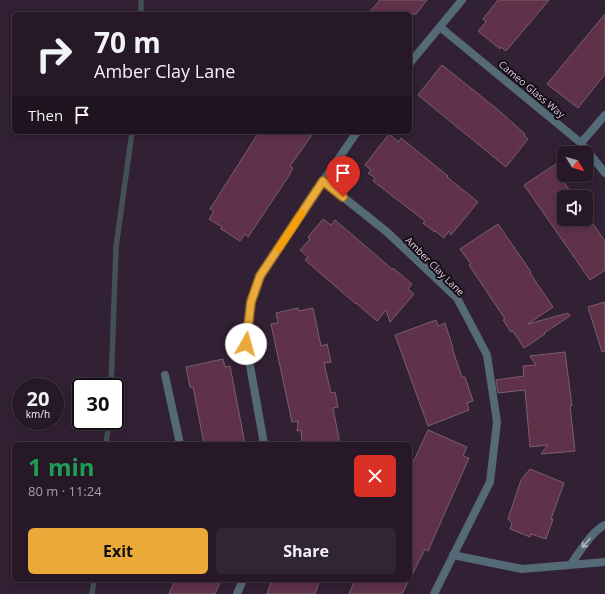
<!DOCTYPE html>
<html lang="en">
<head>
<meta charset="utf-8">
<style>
  body { margin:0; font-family:"Open Sans",sans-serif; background:#322533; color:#f1f3f6; height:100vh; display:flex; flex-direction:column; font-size:15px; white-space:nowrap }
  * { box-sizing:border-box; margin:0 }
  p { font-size:13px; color:#a4a0a7 }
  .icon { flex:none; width:22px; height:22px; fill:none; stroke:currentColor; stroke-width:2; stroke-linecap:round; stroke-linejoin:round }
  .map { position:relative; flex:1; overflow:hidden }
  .sheet { position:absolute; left:12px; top:442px; width:400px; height:140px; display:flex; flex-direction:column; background:#261827; border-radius:6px; box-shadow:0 2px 10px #0003,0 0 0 1px #423744 }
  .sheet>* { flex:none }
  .banner { position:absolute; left:12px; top:12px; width:400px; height:122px; border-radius:6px; box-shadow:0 2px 10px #0003,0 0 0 1px #423744; background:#261827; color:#f1f3f6; overflow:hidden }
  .needle { width:26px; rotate:127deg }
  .tools { position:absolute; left:557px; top:146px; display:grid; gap:8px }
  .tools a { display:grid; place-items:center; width:36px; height:36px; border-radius:6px; background:#261827; box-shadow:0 2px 10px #0003,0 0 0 1px #423744; font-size:20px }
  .speed { position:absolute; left:12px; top:378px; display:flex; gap:8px; font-size:20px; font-weight:700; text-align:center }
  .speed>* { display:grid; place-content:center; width:52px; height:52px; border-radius:50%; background:#261827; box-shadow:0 2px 10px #0003,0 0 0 1px #423744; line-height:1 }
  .speed small { font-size:10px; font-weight:400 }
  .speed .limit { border:2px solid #111; border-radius:6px; background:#fff; color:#111 }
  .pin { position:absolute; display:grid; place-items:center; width:34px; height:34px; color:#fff; margin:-41px -17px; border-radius:50% 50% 50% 0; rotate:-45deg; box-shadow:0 0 4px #0007 }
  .pin .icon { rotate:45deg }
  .me { position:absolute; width:44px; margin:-22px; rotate:7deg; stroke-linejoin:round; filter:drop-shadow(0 0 3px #0008) }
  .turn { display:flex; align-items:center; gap:14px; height:84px; padding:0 16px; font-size:18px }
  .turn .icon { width:52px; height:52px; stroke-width:2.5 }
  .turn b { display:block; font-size:28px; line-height:34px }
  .then { display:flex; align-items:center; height:38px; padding:0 16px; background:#0003; gap:8px; font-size:15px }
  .round { display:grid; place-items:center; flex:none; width:42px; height:42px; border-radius:6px; background:#322533 }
  .summary { display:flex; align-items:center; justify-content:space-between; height:68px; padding:0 16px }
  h1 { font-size:24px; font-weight:700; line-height:30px; color:#1e9e55 }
  .primary-button { display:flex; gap:8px; margin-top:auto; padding:8px 16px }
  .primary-button a { flex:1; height:46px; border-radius:6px; background:#eba939; color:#111; font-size:16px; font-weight:700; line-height:46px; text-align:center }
  .primary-button a+a { background:#322533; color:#f1f3f6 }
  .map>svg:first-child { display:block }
</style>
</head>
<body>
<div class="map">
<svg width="605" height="594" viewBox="0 0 605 594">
  <rect width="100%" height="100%" fill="#322034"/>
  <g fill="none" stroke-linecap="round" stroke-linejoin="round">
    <path stroke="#445054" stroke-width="5.5" d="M 141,14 L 141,0
      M 111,387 L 116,247 L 132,132
      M 106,444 L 109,421
      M 92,594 L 94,580"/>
  </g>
  <path fill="#5f324a" stroke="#7b5e6d" d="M 380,0 L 427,0 L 416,14 L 368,14 Z
    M 498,0 L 549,0 L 506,51 L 501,47 L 500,49 L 478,31 L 486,22 L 483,19 Z
    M 605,14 L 605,74 L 578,108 L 547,84 Z
    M 442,65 L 497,109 L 525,134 L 524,136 L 528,139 L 506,167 L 418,95 Z
    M 259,132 L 314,132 L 290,166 L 293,168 L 288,177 L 248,237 L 245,234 L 240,241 L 221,229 L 222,227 L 209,219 L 214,211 L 210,209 Z
    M 389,134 L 399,142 L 401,138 L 448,176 L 447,177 L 478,202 L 451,235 L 449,231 L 444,238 L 435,231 L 435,232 L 423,223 L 425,221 L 373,181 L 375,178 L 368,173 L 371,170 L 365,165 Z
    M 556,164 L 565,176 L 562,179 L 574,197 L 564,197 L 564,219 L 586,219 L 586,214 L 605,241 L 605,270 L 590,280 L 524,185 Z
    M 323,219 L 331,225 L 335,220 L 392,269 L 393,268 L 412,284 L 408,289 L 414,294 L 390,322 L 386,310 L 377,321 L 356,303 L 356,304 L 305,260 L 308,257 L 300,250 L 310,239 L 308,237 Z
    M 498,224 L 531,272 L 530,273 L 553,307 L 528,324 L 568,313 L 570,316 L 544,333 L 545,334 L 524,348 L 513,331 L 511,332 L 503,320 L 505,319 L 469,265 L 471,264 L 460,249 Z
    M 605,302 L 605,351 L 602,352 L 588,307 Z
    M 298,308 L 299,311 L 313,308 L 321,346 L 327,344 L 331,362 L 324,363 L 331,393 L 335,392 L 338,407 L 333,408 L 340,444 L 302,444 L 301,430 L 297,431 L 298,421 L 292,422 L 271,324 L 278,323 L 276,313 Z
    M 436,320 L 438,326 L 445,323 L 453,348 L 452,348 L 462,377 L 465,377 L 473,401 L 467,403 L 469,410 L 428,426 L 395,335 Z
    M 565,352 L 572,406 L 570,406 L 575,451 L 541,454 L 548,445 L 530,447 L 525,390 L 498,393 L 496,380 L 524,376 L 523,366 L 536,365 L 530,356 Z
    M 223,359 L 225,367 L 230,366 L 245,444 L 204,444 L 193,387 L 190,387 L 186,367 Z
    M 428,430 L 467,447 L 463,456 L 469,458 L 428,551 L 425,549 L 410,579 L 410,469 Z
    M 530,469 L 564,483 L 551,519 L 553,519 L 546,539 L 531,534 L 530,537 L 510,529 L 512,523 L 508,519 L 521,480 Z
    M 175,580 L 221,580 L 215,594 L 169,594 Z
    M 272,580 L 320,580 L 315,594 L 267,594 Z
    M 355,580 L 409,580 L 402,594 L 349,594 Z"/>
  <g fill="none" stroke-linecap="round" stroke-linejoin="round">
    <path stroke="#546b77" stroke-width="8" d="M 165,375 L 180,444
      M 571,564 C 579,553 592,531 605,525"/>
    <path stroke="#546b77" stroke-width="8" d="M 440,27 L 581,143 L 605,173
      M 410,63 L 462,0
      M 581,143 L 605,115
      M 323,181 L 387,232 L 457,298 L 487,355 L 497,422 L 490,482 L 434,594
      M 264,444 L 246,343 L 251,302 L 260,276 L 323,181 L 357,132
      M 453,555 L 522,569 L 605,562
      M 237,594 L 243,580"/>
  </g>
  <defs><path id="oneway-shaft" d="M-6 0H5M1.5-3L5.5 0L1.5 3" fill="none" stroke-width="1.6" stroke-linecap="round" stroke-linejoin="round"/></defs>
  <use stroke="#b5b3c0" href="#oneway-shaft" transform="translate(586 543) rotate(131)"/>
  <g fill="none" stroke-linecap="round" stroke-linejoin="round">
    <g stroke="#996e25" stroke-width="10">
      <path id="route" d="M 246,344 L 251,302 L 260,276 L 323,181 L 343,197"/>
    </g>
    <use href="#route" stroke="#eba939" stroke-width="7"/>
    <path stroke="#f59e0b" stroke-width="7" d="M 279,248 L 302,213"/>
  </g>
  <g text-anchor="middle" stroke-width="4" stroke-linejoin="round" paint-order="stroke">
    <g font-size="10" fill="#ded2df" stroke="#150d16">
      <text transform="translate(532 89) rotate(40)" y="4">Cameo Glass Way</text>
      <text transform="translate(435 266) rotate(45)" y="4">Amber Clay Lane</text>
    </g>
  </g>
</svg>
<div class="tools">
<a><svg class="needle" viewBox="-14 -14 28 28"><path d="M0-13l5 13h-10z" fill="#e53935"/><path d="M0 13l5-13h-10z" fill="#a4a0a7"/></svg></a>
<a><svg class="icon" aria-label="sound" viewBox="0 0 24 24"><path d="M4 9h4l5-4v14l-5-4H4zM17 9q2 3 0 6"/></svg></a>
</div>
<div class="speed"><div>20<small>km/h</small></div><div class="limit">30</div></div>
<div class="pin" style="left:343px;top:197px;background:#d93025"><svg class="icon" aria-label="arrive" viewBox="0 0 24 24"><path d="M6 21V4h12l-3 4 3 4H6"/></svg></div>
<svg class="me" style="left:246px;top:344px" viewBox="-20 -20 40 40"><circle r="19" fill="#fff"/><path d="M0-13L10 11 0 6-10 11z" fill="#eba939"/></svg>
<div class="banner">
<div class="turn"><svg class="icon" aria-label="right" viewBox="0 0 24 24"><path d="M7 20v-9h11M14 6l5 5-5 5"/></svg><div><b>70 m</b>Amber Clay Lane</div></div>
<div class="then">Then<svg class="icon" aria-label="arrive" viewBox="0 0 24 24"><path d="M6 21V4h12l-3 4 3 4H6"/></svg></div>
</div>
<section class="sheet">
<div class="summary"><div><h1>1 min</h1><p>80 m · 11:24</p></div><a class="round" style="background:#d93025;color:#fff"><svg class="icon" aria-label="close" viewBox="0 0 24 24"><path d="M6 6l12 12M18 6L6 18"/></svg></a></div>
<div class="primary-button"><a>Exit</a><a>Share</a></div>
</section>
</div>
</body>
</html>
